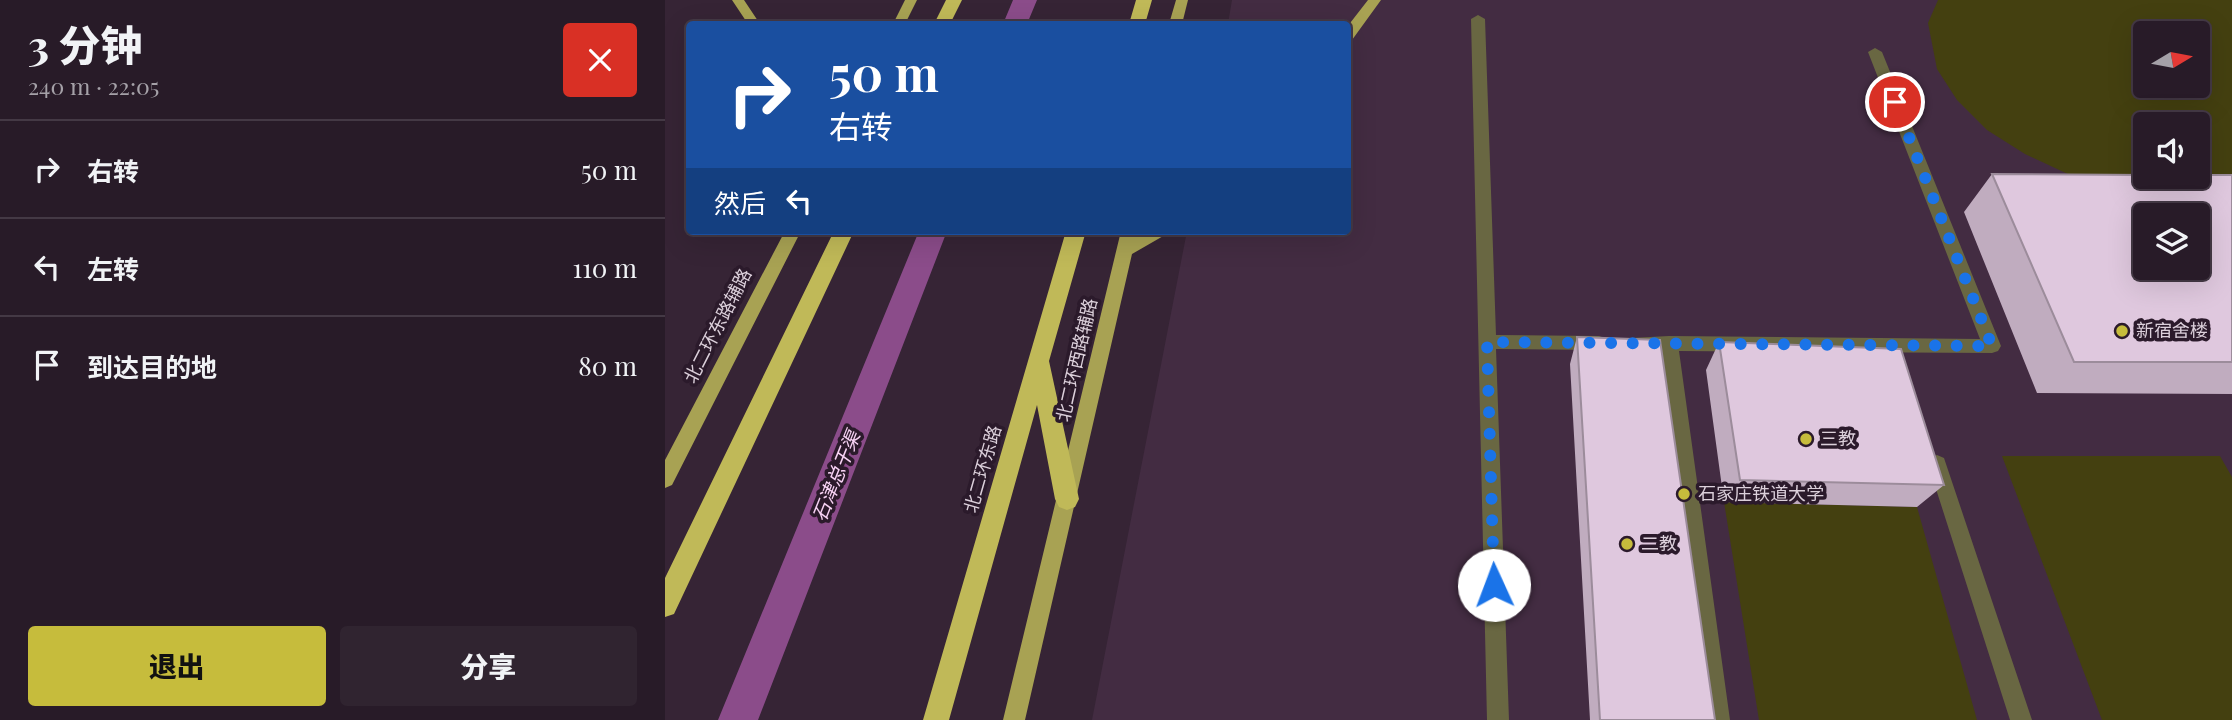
<!DOCTYPE html>
<html lang="zh">
<head>
<meta charset="utf-8">
<style>
  body { margin:0; font-family:"Playfair Display","Noto Sans SC",serif; background:#302430; color:#f1f3f6; height:100vh; display:flex; flex-direction:column; font-size:26px; white-space:nowrap }
  * { box-sizing:border-box; margin:0 }
  p { font-size:23px; color:#a5a1a8 }
  .icon { flex:none; width:38px; height:38px; fill:none; stroke:currentColor; stroke-width:2; stroke-linecap:round; stroke-linejoin:round }
  .map { position:relative; flex:1; overflow:hidden }
  .panel { display:flex; flex-direction:column; background:#281b28; width:665px }
  .panel>* { flex:none }
  .top-card { position:absolute; left:21px; top:21px; width:665px; height:214px; border-radius:7px; box-shadow:0 7px 28px #0002,0 0 0 2px #443945; background:#1a4fa0; color:#fff; overflow:hidden }
  .needle { width:46px; rotate:80deg }
  .fabs { position:absolute; left:1468px; top:21px; display:grid; gap:14px }
  .fabs a { display:grid; place-items:center; width:77px; height:77px; border-radius:7px; background:#281b28; box-shadow:0 7px 28px #0002,0 0 0 2px #443945; font-size:35px }
  .pin { position:absolute; display:grid; place-items:center; width:60px; height:60px; color:#fff; margin:-30px; border:4px solid #fff; border-radius:50%; box-shadow:0 2px 7px #0007 }
  .me { position:absolute; width:77px; margin:-38px; rotate:358deg; stroke-linejoin:round; filter:drop-shadow(0 0 5px #0008) }
  .turn { display:flex; align-items:center; gap:24px; height:147px; padding:0 28px; font-size:32px }
  .turn .icon { width:91px; height:91px; stroke-width:2.5 }
  .turn b { display:block; font-size:49px; line-height:60px }
  .then { display:flex; align-items:center; height:66px; padding:0 28px; background:#0003; gap:14px; font-size:26px }
  .round { display:grid; place-items:center; flex:none; width:74px; height:74px; border-radius:7px; background:#302430 }
  .headline { display:flex; align-items:center; justify-content:space-between; height:119px; padding:0 28px }
  h1 { font-size:42px; font-weight:800; line-height:52px }
  .cta { display:flex; gap:14px; margin-top:auto; padding:14px 28px }
  .cta a { flex:1; height:80px; border-radius:7px; background:#c6bc3c; color:#111; font-size:28px; font-weight:800; line-height:80px; text-align:center }
  .cta a+a { background:#302430; color:#f1f3f6 }
  ul { padding:0; list-style:none }
  li { display:flex; align-items:center; gap:21px; height:98px; padding:0 28px; border-top:2px solid #443945 }
  li div { flex:1 }
  li b { display:block; font-size:26px }
  li em { font-style:normal }
  main { display:flex; flex:1; min-height:0 }
  .map>svg:first-child { display:block }
</style>
</head>
<body>
<main>
<section class="panel">
<div class="headline"><div><h1>3 分钟</h1><p>240 m · 22:05</p></div><a class="round" style="background:#d93025;color:#fff"><svg class="icon" aria-label="close" viewBox="0 0 24 24"><path d="M6 6l12 12M18 6L6 18"/></svg></a></div>
<ul>
<li><svg class="icon" aria-label="right" viewBox="0 0 24 24"><path d="M7 20v-9h11M14 6l5 5-5 5"/></svg><div><b>右转</b></div><em>50 m</em></li>
<li><svg class="icon" aria-label="left" viewBox="0 0 24 24"><path d="M17 20v-9H6M10 6l-5 5 5 5"/></svg><div><b>左转</b></div><em>110 m</em></li>
<li><svg class="icon" aria-label="arrive" viewBox="0 0 24 24"><path d="M6 21V4h12l-3 4 3 4H6"/></svg><div><b>到达目的地</b></div><em>80 m</em></li>
</ul>
<div class="cta"><a>退出</a><a>分享</a></div>
</section>
<div class="map">
<svg width="1567" height="720" viewBox="0 0 1567 720">
  <rect width="100%" height="100%" fill="#362435"/>
  <path fill="#432c42" fill-rule="evenodd" d="M 567,0 L 1567,0 L 1567,720 L 427,720 L 522,231 L 682,231 L 682,24 L 563,24 ZM 1480,33 L 1533,33 L 1533,86 L 1480,86 ZM 1480,124 L 1533,124 L 1533,177 L 1480,177 ZM 1480,215 L 1533,215 L 1533,268 L 1480,268 Z"/>
  <path fill="#444010" fill-rule="evenodd" d="M 1273,0 L 1567,0 L 1567,187 L 1405,175 L 1360,154 L 1322,130 L 1292,100 L 1272,69 L 1263,23 ZM 1480,33 L 1533,33 L 1533,86 L 1480,86 ZM 1480,124 L 1533,124 L 1533,177 L 1480,177 Z
    M 1337,456 L 1555,456 L 1567,477 L 1567,720 L 1437,720 Z
    M 1059,502 L 1252,507 L 1312,720 L 1094,720 Z"/>
  <g fill="none" stroke-linecap="round" stroke-linejoin="round">
    <path fill="#8b4c8a" fill-rule="evenodd" d="M 348,0 L 372,0 L 362,24 L 338,24 Z
      M 254,231 L 282,231 L 93,720 L 53,720 Z"/>
    <path fill="#696742" fill-rule="evenodd" d="M 813,15 L 820,19 L 831,335 L 934,336 L 940,338 L 943,343 L 940,348 L 934,350 L 831,349 L 844,720 L 822,720 L 806,19 Z
      M 1210,48 L 1217,52 L 1336,346 L 1333,351 L 1327,353 L 1014,351 L 1065,720 L 1043,720 L 996,350 L 966,348 L 963,343 L 966,338 L 1004,336 L 1315,339 L 1203,52 Z
      M 1272,455 L 1279,458 L 1281,464 L 1367,720 L 1345,720 L 1263,464 L 1265,458 Z"/>
    <path fill="#a8a253" fill-rule="evenodd" d="M 67,0 L 79,0 L 95,24 L 83,24 Z
      M 240,0 L 252,0 L 240,24 L 228,24 Z
      M 511,0 L 523,0 L 517,24 L 504,24 Z
      M 703,0 L 716,0 L 687,40 L 682,41 L 682,27 Z
      M 120,231 L 136,231 L 7,485 L 0,488 L 0,460 Z
      M 456,231 L 472,231 L 471,237 L 481,231 L 502,231 L 500,235 L 467,254 L 360,720 L 338,720 Z"/>
    <path fill="#c0b958" fill-rule="evenodd" d="M 281,0 L 297,0 L 285,24 L 269,24 Z
      M 471,0 L 487,0 L 480,24 L 464,24 Z
      M 169,231 L 189,231 L 9,614 L 0,617 L 0,578 Z
      M 401,231 L 421,231 L 384,361 L 414,499 L 410,507 L 402,510 L 394,507 L 390,499 L 372,405 L 284,720 L 258,720 Z"/>
  </g>
  <path fill="#c0acbf" d="M 1327,174 L 1567,175 L 1567,394 L 1372,393 L 1299,212 Z
    M 912,337 L 1050,720 L 925,720 L 905,364 Z
    M 1054,342 L 1279,485 L 1252,507 L 1059,502 L 1041,370 Z"/>
  <path fill="#dfc8de" stroke="#9c8c9b" stroke-width="2" fill-rule="evenodd" d="M 1327,174 L 1480,175 L 1480,177 L 1533,177 L 1533,175 L 1567,175 L 1567,362 L 1409,362 ZM 1480,215 L 1533,215 L 1533,268 L 1480,268 Z
    M 912,337 L 995,340 L 1050,720 L 935,720 Z
    M 1054,342 L 1236,349 L 1279,485 L 1075,480 Z"/>
  <g fill="none" stroke-linecap="round" stroke-linejoin="round">
    <path stroke="#1a73e8" stroke-width="12" stroke-dasharray="0 21.6" d="M 829,585 L 822,342 L 1327,346 L 1230,102"/>
  </g>
  <g fill="#c6bc3c" stroke="#2b1a2b" stroke-width="2.5">
    <circle cx="1457" cy="331" r="7"/>
    <circle cx="1141" cy="439" r="7"/>
    <circle cx="1019" cy="494" r="7"/>
    <circle cx="962" cy="544" r="7"/>
  </g>
  <g text-anchor="middle" stroke-width="7" stroke-linejoin="round" paint-order="stroke">
    <g font-size="18" fill="#dcd0db" stroke="#2b1a2b">
      <text transform="translate(53 326) rotate(-63)" y="6">北二环东路辅路</text>
      <text transform="translate(412 360) rotate(-77)" y="6">北二环西路辅路</text>
      <text transform="translate(318 469) rotate(-74)" y="6">北二环东路</text>
    </g>
    <g font-size="18" fill="#dcd0db" stroke="#2b1a2b" text-anchor="start">
      <text x="1471" y="337">新宿舍楼</text>
      <text x="1155" y="445">三教</text>
      <text x="1033" y="500">石家庄铁道大学</text>
      <text x="976" y="550">二教</text>
    </g>
    <g font-size="19" font-style="italic" fill="#f8d3f5" stroke="#2b1a2b">
      <text transform="translate(171 476) rotate(-68)" y="7">石津总干渠</text>
    </g>
  </g>
</svg>
<div class="fabs">
<a><svg class="needle" viewBox="-14 -14 28 28"><path d="M0-13l5 13h-10z" fill="#e53935"/><path d="M0 13l5-13h-10z" fill="#a5a1a8"/></svg></a>
<a><svg class="icon" aria-label="sound" viewBox="0 0 24 24"><path d="M4 9h4l5-4v14l-5-4H4zM17 9q2 3 0 6"/></svg></a>
<a><svg class="icon" aria-label="layers" viewBox="0 0 24 24"><path d="M12 4l9 5-9 5-9-5zM3 14l9 5 9-5"/></svg></a>
</div>
<div class="pin" style="left:1230px;top:102px;background:#d93025"><svg class="icon" aria-label="arrive" viewBox="0 0 24 24"><path d="M6 21V4h12l-3 4 3 4H6"/></svg></div>
<svg class="me" style="left:829px;top:585px" viewBox="-20 -20 40 40"><circle r="19" fill="#fff"/><path d="M0-13L10 11 0 6-10 11z" fill="#1a73e8"/></svg>
<div class="top-card">
<div class="turn"><svg class="icon" aria-label="right" viewBox="0 0 24 24"><path d="M7 20v-9h11M14 6l5 5-5 5"/></svg><div><b>50 m</b>右转</div></div>
<div class="then">然后<svg class="icon" aria-label="left" viewBox="0 0 24 24"><path d="M17 20v-9H6M10 6l-5 5 5 5"/></svg></div>
</div>
</div>
</main>
</body>
</html>
